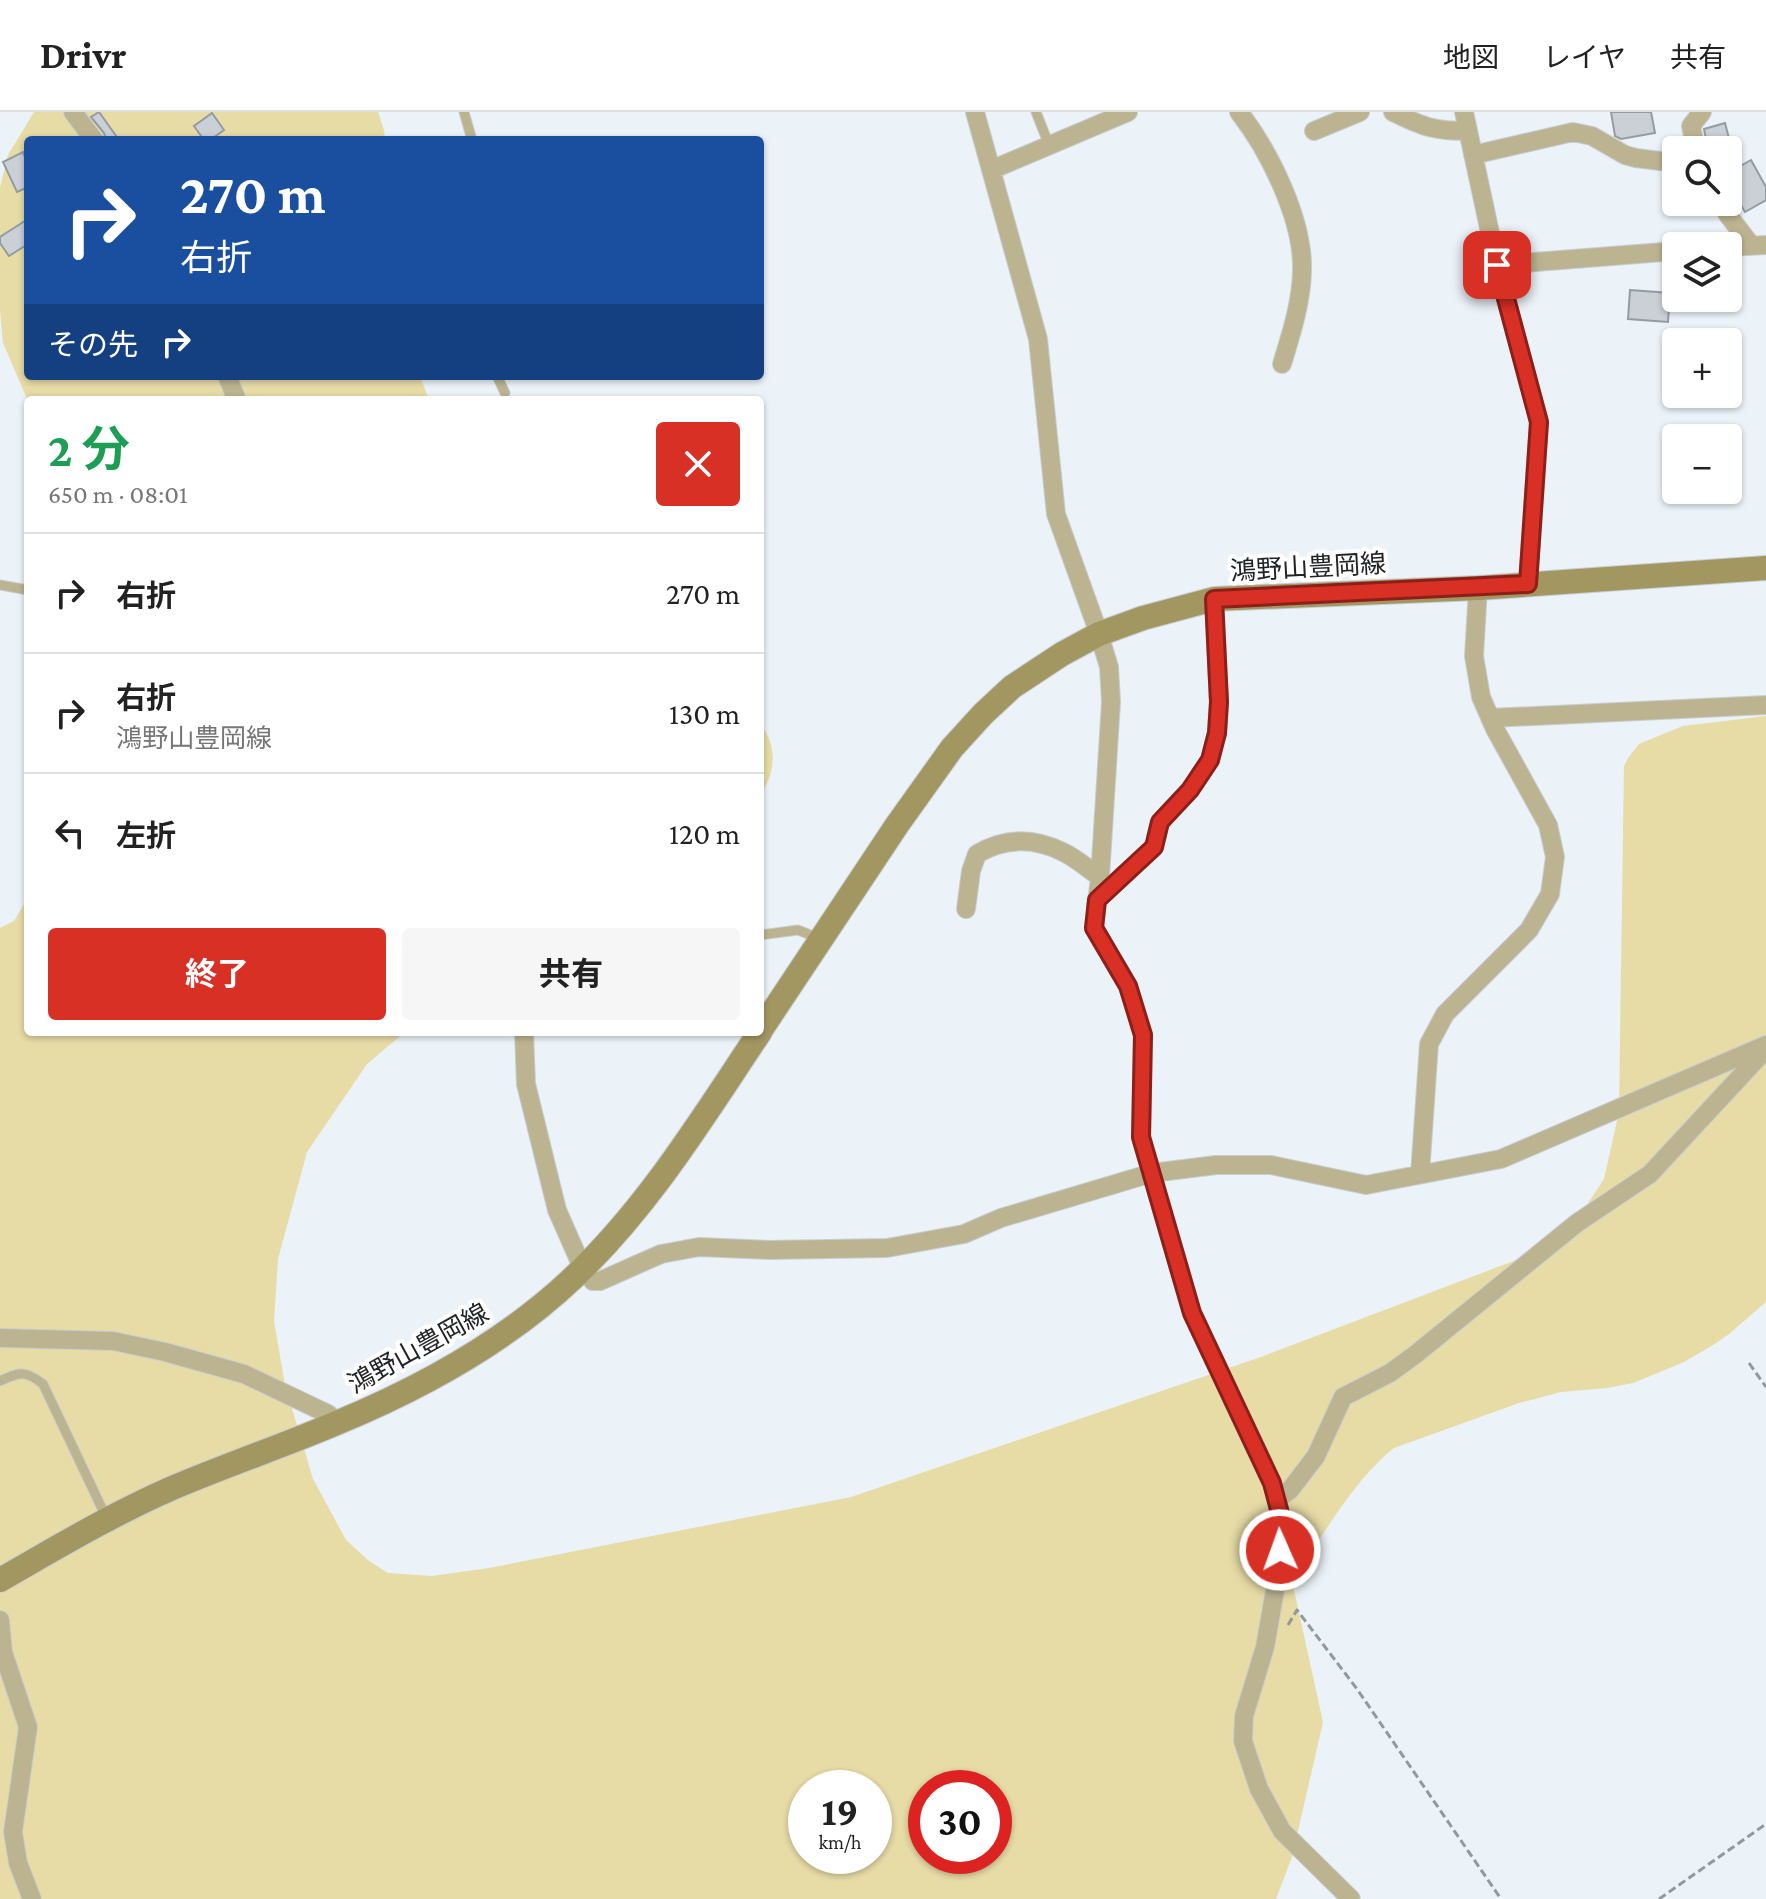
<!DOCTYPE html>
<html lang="ja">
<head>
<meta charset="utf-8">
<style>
  body { margin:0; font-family:"Crimson Pro","Noto Sans JP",serif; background:#f6f6f6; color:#222; height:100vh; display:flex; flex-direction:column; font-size:30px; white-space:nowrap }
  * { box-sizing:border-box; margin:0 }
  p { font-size:26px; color:#767676 }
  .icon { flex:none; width:44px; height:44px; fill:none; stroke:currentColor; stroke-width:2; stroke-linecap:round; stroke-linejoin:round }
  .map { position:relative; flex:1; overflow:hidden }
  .sheet { position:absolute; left:24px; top:284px; width:740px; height:640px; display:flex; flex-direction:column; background:#fff; border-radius:8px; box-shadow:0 2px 6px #0004 }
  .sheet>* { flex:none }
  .top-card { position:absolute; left:24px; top:24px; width:740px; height:244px; border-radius:8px; box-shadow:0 2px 6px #0004; background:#1a4fa0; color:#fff; overflow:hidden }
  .controls { position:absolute; left:1662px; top:24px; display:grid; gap:16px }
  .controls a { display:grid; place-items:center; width:80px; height:80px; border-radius:8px; background:#fff; box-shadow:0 2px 6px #0004; font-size:40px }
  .speed { position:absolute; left:788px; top:1658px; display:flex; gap:16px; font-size:40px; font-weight:700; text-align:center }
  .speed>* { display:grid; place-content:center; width:104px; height:104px; border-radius:50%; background:#fff; box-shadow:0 2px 6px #0004; line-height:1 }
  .speed small { font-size:20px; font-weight:400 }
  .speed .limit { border:12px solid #d22; background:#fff; color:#111 }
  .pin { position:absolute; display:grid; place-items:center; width:68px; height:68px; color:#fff; margin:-34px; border-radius:16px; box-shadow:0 4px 12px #0006 }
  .me { position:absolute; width:88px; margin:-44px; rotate:358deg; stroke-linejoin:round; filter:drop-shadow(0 0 6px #0008) }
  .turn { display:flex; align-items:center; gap:28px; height:168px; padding:0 24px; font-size:36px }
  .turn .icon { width:104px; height:104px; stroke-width:2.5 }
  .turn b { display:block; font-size:56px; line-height:68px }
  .then { display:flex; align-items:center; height:76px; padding:0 24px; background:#0003; gap:16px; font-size:30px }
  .round { display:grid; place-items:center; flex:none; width:84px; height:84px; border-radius:8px; background:#f6f6f6 }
  .head { display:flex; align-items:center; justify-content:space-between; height:136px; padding:0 24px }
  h1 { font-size:48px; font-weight:700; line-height:60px; color:#1e9e55 }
  .action { display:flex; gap:16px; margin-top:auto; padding:16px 24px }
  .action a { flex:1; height:92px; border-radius:8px; background:#d93025; color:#fff; font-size:32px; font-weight:700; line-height:92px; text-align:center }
  .action a+a { background:#f6f6f6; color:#222 }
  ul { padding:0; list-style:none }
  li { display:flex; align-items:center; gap:24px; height:120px; padding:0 24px; border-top:2px solid #e0e0e0 }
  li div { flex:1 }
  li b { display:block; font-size:30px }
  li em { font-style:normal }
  header { display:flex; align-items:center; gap:48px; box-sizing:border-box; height:112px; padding:0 40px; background:#fff; border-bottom:2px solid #e0e0e0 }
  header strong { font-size:38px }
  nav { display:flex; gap:44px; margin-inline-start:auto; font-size:28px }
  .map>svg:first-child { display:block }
</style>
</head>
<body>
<header>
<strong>Drivr</strong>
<nav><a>地図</a><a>レイヤ</a><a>共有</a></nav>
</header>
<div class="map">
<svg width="1766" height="1787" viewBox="0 0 1766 1787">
  <rect width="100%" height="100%" fill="#ebf2f8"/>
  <path fill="#e7dba6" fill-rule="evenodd" d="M 34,0 L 378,0 L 384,18 L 385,28 L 28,28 L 28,264 L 420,264 L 429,288 L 28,289 L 3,231 L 0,198 L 0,76 L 8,43 Z
    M 1766,604 L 1766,1190 L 1729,1222 L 1713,1233 L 1684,1250 L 1633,1271 L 1607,1276 L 1561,1280 L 1519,1291 L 1394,1336 C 1355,1366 1320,1428 1292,1469 L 1323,1610 L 1292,1745 L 1276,1787 L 0,1787 L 0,816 L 14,809 L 28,786 L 28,920 L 405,920 L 367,952 L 307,1040 L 278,1147 L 274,1209 L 285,1273 L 313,1367 L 346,1428 L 369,1449 L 388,1461 L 432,1464 L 489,1456 L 851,1385 L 1258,1246 L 1540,1139 L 1584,1097 L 1604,1067 L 1619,1000 L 1624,654 L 1628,646 L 1639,632 L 1683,614 ZM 806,1676 L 874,1676 L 874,1744 L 806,1744 ZM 926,1676 L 994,1676 L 994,1744 L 926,1744 Z
    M 760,611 C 778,635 776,660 760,684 Z"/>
  <path fill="#cad0d6" stroke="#959ca1" stroke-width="2" d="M 99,0 L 119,28 L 106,28 L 104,21 L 91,5 Z
    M 1611,0 L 1651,0 L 1655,21 L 1621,27 L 1615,24 Z
    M 212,1 L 224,18 L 210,28 L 204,28 L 194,14 Z
    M 1725,11 L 1732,38 L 1708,38 L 1704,17 Z
    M 23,40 L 28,52 L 28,75 L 17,80 L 3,50 Z
    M 1751,48 L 1766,75 L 1766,88 L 1745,100 L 1728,71 L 1728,61 Z
    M 28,107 L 28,132 L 9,144 L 0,131 L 0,125 Z
    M 1630,178 L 1670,181 L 1668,210 L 1628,207 Z"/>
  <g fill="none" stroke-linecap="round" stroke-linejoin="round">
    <g stroke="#c7cdd2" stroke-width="11">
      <path id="lane" d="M 464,0 L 472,28
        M 1036,0 L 1049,33
        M 497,264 L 505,281
        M 0,473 L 28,478
        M 760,823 L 798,818 L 818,826
        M 0,1269 C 20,1260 25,1258 43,1272 L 107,1407"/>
    </g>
    <g stroke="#c7cdd2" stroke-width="20">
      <path id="street" d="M 73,0 L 94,28
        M 975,0 L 1038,227 L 1056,402 L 1099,522 L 1109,555 L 1111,590 L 1100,765 L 1094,816 L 1128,874 L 1143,923 L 1141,1025 L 1192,1201 L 1272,1371 L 1281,1405 L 1282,1420 L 1277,1467 L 1265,1535 L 1244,1604 L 1243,1629 L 1259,1677 L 1282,1719 L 1351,1787
        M 1239,0 C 1270,40 1304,109 1302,160 C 1301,192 1291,222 1282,252
        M 1393,0 C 1423,15 1434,19 1468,19
        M 1464,0 L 1497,153 L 1539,310 L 1528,472
        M 1314,19 L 1360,0
        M 1696,38 L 1691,14 L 1702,0
        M 1473,43 L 1573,20 L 1592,24 L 1625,43 L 1636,46 L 1676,51
        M 991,58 L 1128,0
        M 1721,90 L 1728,103 L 1751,133
        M 1728,135 L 1766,133
        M 1497,153 L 1676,139
        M 227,264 L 237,288
        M 1490,606 L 1766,593
        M 1097,788 L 1154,735 L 1160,710 L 1190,678 L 1210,648 L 1217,621 L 1219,590 L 1214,487
        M 966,797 L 971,759 L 977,742 C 1004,726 1033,725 1063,740 C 1076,746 1088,757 1100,765
        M 524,920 L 526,972 L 557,1098 L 583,1157 L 593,1169 L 600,1169 L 661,1142 L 699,1135 L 770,1138 L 887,1136 L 964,1122 L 1001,1106 L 1152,1061 L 1216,1053 L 1271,1053 L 1366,1073 L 1501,1047 L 1766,933
        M 1420,1062 L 1429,932 L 1445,902 L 1529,818 L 1550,782 L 1555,745 L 1548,713 L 1495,617 L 1481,585 L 1474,544 L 1478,476
        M 0,1226 L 113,1229 L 165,1240 L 244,1262 L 328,1302 L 338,1311
        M 1277,1387 L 1290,1378 L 1316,1344 L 1343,1285 L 1390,1261 L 1416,1242 L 1577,1111 L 1650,1062 L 1766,937
        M 0,1508 L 3,1540 L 28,1615 L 13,1720 L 18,1751 L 32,1787"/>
    </g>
    <g stroke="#c7cdd2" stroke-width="26">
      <path id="secondary" d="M 760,919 L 897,713 L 952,636 L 983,602 L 1012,575 L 1062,542 L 1099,522 L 1143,506 L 1214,487 L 1478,476 L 1766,456
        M 0,1468 C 56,1436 111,1403 170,1377 C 226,1353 283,1334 339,1310 C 423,1275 508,1228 574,1165 C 649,1094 703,1005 760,920"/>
    </g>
    <path stroke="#93989d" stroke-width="3" stroke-dasharray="8 4" stroke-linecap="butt" d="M 1749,1251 L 1766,1275
      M 1288,1513 L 1297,1498 L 1357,1577 L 1501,1787
      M 1659,1787 L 1766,1712"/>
    <use href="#lane" stroke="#bcb491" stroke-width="9"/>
    <use href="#street" stroke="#bcb491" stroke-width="18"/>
    <use href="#secondary" stroke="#a29661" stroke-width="24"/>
  </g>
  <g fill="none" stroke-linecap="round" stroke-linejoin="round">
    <g stroke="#8d1f18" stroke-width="20">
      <path id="route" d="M 1280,1438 L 1281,1405 L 1272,1371 L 1192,1201 L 1141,1025 L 1143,923 L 1128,874 L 1094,816 L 1097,788 L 1154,735 L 1160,710 L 1190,678 L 1210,648 L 1217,621 L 1219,590 L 1214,487 L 1528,472 L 1539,310 L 1497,153"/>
    </g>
    <use href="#route" stroke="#d93025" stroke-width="14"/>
  </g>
  <g text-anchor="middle" stroke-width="8" stroke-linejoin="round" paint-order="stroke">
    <g font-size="26" fill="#212325" stroke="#fefefe">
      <text transform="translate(1308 455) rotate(-3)" y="9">鴻野山豊岡線</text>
      <text transform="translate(418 1236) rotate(-29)" y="9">鴻野山豊岡線</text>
    </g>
  </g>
</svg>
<div class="controls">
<a><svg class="icon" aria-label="search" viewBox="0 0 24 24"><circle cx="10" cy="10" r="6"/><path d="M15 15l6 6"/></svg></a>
<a><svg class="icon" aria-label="layers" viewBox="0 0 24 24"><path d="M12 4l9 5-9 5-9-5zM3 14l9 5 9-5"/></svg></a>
<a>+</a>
<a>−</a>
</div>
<div class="speed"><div>19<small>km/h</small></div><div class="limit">30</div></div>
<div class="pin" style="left:1497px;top:153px;background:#d93025"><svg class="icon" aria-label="arrive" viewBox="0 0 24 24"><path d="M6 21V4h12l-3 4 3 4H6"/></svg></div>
<svg class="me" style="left:1280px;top:1438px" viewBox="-20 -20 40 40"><circle r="17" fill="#d93025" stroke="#fff" stroke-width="3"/><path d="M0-11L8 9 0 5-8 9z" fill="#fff"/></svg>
<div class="top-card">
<div class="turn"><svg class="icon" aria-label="right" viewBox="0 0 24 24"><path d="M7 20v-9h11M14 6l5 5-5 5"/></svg><div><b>270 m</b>右折</div></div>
<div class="then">その先<svg class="icon" aria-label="right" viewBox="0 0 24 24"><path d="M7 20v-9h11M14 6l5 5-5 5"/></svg></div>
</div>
<section class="sheet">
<div class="head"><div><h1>2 分</h1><p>650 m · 08:01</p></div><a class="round" style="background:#d93025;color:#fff"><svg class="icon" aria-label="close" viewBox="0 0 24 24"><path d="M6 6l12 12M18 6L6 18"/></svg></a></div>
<ul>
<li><svg class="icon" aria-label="right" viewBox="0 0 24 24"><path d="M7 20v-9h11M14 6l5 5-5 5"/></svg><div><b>右折</b></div><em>270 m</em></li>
<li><svg class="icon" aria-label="right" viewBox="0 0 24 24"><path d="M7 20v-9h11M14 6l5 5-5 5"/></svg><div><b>右折</b><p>鴻野山豊岡線</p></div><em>130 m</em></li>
<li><svg class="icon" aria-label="left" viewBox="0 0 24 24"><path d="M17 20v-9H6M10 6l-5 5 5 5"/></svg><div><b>左折</b></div><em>120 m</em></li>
</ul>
<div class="action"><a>終了</a><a>共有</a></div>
</section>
</div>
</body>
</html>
